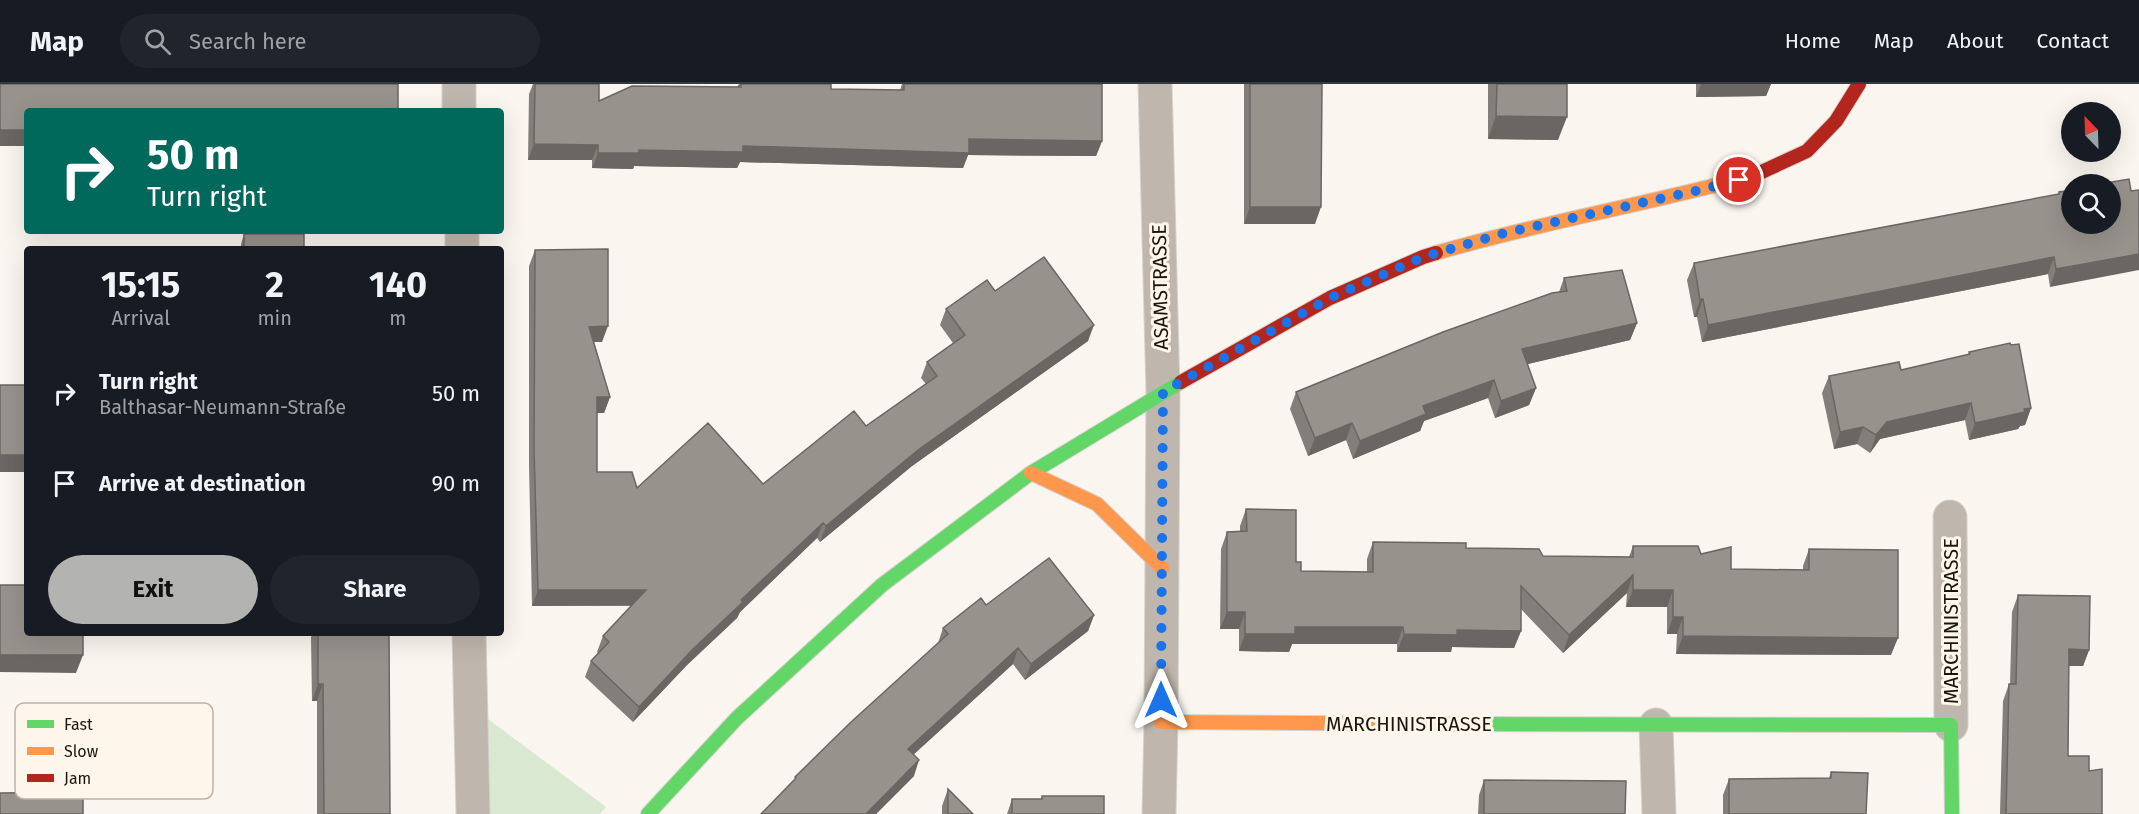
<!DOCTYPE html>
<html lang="en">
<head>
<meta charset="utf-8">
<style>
  body { margin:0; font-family:"Fira Sans",sans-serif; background:#20242c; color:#f1f3f6; height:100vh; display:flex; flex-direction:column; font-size:22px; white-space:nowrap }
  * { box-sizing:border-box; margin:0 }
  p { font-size:20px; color:#9ea1a6 }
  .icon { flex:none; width:33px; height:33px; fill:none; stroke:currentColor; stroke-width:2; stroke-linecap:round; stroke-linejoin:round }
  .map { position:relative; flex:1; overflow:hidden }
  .side { position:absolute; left:24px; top:162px; width:480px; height:390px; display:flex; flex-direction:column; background:#171b24; border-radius:6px; box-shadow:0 6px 24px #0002 }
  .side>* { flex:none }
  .guide { position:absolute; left:24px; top:24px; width:480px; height:126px; border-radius:6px; box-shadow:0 6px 24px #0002; background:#00695c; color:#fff; overflow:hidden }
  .needle { width:39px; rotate:337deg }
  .tools { position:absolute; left:2061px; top:18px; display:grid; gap:12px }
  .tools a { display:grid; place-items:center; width:60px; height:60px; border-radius:50%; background:#171b24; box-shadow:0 6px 24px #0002; font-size:30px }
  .pin { position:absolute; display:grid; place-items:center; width:51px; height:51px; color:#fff; margin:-26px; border:3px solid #fff; border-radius:50%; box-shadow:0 2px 6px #0007 }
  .me { position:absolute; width:66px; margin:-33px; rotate:0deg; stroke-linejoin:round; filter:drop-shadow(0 0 4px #0008) }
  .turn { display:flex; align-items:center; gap:21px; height:126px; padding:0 24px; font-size:27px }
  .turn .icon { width:78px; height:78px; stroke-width:2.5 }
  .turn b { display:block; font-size:42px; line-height:51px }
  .eta { display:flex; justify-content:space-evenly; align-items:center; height:102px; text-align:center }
  .eta b { font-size:36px; font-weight:700; line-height:42px }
  .button { display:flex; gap:12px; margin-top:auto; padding:12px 24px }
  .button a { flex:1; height:69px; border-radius:36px; background:#b3b3b1; color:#111; font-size:24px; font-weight:700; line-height:69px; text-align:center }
  .button a+a { background:#20242c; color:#f1f3f6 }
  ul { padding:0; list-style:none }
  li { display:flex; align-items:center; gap:18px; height:90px; padding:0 24px }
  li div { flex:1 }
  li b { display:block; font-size:22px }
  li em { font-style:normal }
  header { display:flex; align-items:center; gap:36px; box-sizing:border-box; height:84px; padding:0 30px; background:#171b24; border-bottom:2px solid #363941 }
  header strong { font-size:28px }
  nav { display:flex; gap:33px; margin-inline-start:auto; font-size:21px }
  .search { width:420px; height:54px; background:#20242c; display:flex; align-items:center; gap:15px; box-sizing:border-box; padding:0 21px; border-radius:33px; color:#9ea1a6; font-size:22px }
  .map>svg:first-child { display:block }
</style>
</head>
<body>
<header>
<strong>Map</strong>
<div class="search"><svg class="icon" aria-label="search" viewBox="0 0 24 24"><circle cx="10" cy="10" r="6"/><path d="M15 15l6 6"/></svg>Search here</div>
<nav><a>Home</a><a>Map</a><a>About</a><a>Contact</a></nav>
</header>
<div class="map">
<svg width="2139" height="730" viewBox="0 0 2139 730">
  <rect width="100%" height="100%" fill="#faf5ef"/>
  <path fill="#d9e8d0" d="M 480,629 L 606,723 L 600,730 L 483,730 Z"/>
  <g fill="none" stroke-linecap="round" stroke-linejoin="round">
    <g stroke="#d5d1cc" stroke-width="35">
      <path id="street" d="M 459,0 L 459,27
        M 1155,0 L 1163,308 L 1161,638 L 1159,730
        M 462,147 L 462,165
        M 1950,433 L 1951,641
        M 469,549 L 473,730
        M 1656,641 L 1659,730"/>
    </g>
    <g stroke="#d5d1cc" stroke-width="16">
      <path id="fast" d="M 1450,640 L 1951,641 L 1952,730
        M 648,730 L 737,634 L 882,501 L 1031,389 L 1181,298"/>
    </g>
    <g stroke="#d5d1cc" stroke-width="16">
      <path id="slow" d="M 1436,169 C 1542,138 1649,120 1755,91
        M 1031,389 L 1097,420 L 1162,484
        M 1161,638 L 1450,640"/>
    </g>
    <g stroke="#d5d1cc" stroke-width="16">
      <path id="jam" d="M 1755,91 L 1807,67 L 1836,37 L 1859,0
        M 1181,298 L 1330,214 L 1423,173 L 1436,169"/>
    </g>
    <use href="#street" stroke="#bfb7ad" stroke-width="33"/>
    <use href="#fast" stroke="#63d668" stroke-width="14"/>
    <use href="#slow" stroke="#ff974d" stroke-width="14"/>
    <use href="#jam" stroke="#b3261e" stroke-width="14"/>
  </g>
  <path fill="#837e79" d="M 533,0 L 599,0 L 599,17 L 737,3 L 739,0 L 831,0 L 831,5 L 900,6 L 902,0 L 1102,0 L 1102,57 L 1096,72 L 968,71 L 963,84 L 740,78 L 737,84 L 634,82 L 633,85 L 592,84 L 592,76 L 528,76 L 529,10 Z
    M 1244,0 L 1322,0 L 1315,140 L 1244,140 Z
    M 1488,0 L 1567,0 L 1558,56 L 1488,55 Z
    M 1696,0 L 1771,0 L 1766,12 L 1696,13 Z
    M 2059,108 L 2110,140 L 2050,203 L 2048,190 L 1702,258 L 1697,233 L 1694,233 L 1687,196 L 1694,179 L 2058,111 Z
    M 244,150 L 304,165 L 241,165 L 241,160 Z
    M 535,166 L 602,258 L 594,258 L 610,313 L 604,329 L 597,329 L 597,388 L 637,404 L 763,400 L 866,342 L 926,300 L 921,294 L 927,278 L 953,259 L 940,241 L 946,225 L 995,207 L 1088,257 L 912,382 L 820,458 L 817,454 L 740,528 L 737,534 L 687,581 L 633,638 L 585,593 L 591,577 L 598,569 L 597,568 L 603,552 L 631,522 L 532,522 L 529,381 L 529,182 Z
    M 1564,194 L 1637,239 L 1630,256 L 1527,280 L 1536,304 L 1529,321 L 1495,334 L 1488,314 L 1424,337 L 1420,347 L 1353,375 L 1346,356 L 1308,372 L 1290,325 L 1296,308 L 1559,208 Z
    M 1969,268 L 2031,324 L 2025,341 L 2020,342 L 2018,345 L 1969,356 L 1965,336 L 1880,355 L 1870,369 L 1857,360 L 1834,365 L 1822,309 L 1829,292 L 1901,286 L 1968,271 Z
    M 1246,425 L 1296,478 L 1301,487 L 1367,488 L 1367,475 L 1373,458 L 1466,464 L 1543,472 L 1629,473 L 1633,462 L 1701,470 L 1731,485 L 1803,486 L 1803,482 L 1809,465 L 1891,571 L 1676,570 L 1677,550 L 1667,550 L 1667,523 L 1626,523 L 1627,509 L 1563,569 L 1521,525 L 1521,547 L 1514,564 L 1452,563 L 1451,568 L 1397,568 L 1397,560 L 1292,560 L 1289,568 L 1239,567 L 1239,545 L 1220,545 L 1221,465 L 1227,448 L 1240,448 L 1240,442 Z
    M 2018,511 L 2089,566 L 2083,582 L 2069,582 L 2068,672 L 2089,687 L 2102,730 L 2000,730 L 2003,617 L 2009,600 L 2010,600 L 2012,528 Z
    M 986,521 L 1094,531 L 1088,547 L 1025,596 L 1013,580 L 914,670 L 914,692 L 876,730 L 761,730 L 794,697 L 795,693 L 938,559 L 943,544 Z
    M 313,549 L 389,549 L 390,730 L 317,730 L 317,617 L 312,617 L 311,553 Z
    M 1831,688 L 1866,730 L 1723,730 L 1723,711 L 1729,695 L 1829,694 Z
    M 1484,696 L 1625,730 L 1478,730 L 1479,711 Z
    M 948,705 L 973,730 L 942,730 L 942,722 Z
    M 1042,712 L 1104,730 L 1007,730 L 1012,715 L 1041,715 Z"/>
  <path fill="#6a6663" d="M 1701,0 L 1771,0 L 1766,12 L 1696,13 Z
    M 1496,32 L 1567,33 L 1558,56 L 1488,55 Z
    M 0,46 L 27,46 L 27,62 L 0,62 Z
    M 969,55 L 1102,57 L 1096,72 L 968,71 L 963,84 L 740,78 L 737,84 L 634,82 L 633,85 L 592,84 L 598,69 L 743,62 Z
    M 534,60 L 598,61 L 592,76 L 528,76 Z
    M 1250,123 L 1321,123 L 1315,140 L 1244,140 Z
    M 2139,170 L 2139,186 L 2050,203 L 2056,185 Z
    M 2054,173 L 2048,190 L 1702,258 L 1708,241 Z
    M 1703,215 L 1697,233 L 1694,233 L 1700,216 Z
    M 1637,239 L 1630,256 L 1515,283 L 1522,265 Z
    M 1094,241 L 1088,257 L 912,382 L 820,458 L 826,442 L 918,366 Z
    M 608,242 L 602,258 L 584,258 L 589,243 Z
    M 1494,296 L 1488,314 L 1424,337 L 1420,347 L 1353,375 L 1360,357 L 1423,322 Z
    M 1536,304 L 1529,321 L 1495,334 L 1501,317 Z
    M 597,313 L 610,313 L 604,329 L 591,329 Z
    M 1971,319 L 1965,336 L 1880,355 L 1870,369 L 1876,351 L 1887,338 Z
    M 2031,324 L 2025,341 L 2020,342 L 2018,345 L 1969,356 L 1975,339 Z
    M 1352,339 L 1346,356 L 1308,372 L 1315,354 Z
    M 1863,343 L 1857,360 L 1834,365 L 1840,348 Z
    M 0,371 L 27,371 L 27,388 L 0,388 Z
    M 823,439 L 817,454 L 740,528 L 737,534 L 687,581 L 633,638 L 639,623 L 741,516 Z
    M 1633,491 L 1627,509 L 1563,569 L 1569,551 Z
    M 538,506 L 646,506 L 641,521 L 532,522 Z
    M 1633,506 L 1673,506 L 1667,523 L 1626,523 Z
    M 1227,528 L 1245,528 L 1239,545 L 1220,545 Z
    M 1094,531 L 1088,547 L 1025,596 L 1031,580 Z
    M 1673,533 L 1683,533 L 1677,550 L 1667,550 Z
    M 1295,543 L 1403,543 L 1397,560 L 1292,560 L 1289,568 L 1239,567 L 1245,550 Z
    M 1457,546 L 1521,547 L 1514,564 L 1452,563 L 1451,568 L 1397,568 L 1404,550 Z
    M 1683,552 L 1898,554 L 1891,571 L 1676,570 Z
    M 1018,564 L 1013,580 L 902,681 L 908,665 Z
    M 2069,565 L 2089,566 L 2083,582 L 2063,582 Z
    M 0,571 L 83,571 L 76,589 L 0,588 Z
    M 318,600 L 323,600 L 317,617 L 312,617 Z
    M 919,676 L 914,692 L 876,730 L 866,730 Z"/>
  <path fill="#98928d" stroke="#6a6663" stroke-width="1.5" d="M 0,0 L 398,0 L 398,27 L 27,27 L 27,46 L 0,46 Z
    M 535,0 L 599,0 L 599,17 L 632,2 L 741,3 L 741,0 L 831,0 L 831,5 L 904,6 L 904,0 L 1102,0 L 1102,57 L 969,55 L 969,69 L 743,62 L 743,68 L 639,66 L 639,69 L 598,69 L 598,61 L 534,60 Z
    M 1250,0 L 1322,0 L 1321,123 L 1250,123 Z
    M 1497,0 L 1567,0 L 1567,33 L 1496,32 Z
    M 2129,95 L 2131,107 L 2139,106 L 2139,170 L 2056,185 L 2054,173 L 1708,241 L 1703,215 L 1700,216 L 1694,179 L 2059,110 L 2059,108 L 2072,106 L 2072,140 L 2110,140 L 2110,100 L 2100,100 Z
    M 244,150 L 304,150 L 304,165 L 244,165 Z
    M 608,165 L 608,242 L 589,243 L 610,313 L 597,313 L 597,388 L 632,388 L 637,404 L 708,339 L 763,400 L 854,327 L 866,342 L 937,292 L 927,278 L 965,251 L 946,225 L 987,196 L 995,207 L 1044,173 L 1094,241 L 918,366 L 826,442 L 823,439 L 741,516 L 743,518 L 693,565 L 639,623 L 591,577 L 609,558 L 603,552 L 646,506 L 538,506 L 534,365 L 535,166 Z
    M 1622,186 L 1637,239 L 1522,265 L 1536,304 L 1501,317 L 1494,296 L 1423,322 L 1426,330 L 1360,357 L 1352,339 L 1315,354 L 1296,308 L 1443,248 L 1552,209 L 1567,207 L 1564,194 Z
    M 2010,259 L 2011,261 L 2019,260 L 2031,324 L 2024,325 L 2025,328 L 1975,339 L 1971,319 L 1887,338 L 1876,351 L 1863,343 L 1840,348 L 1829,292 L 1899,278 L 1901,286 L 1970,270 L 1969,268 Z
    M 0,301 L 27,301 L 27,371 L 0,371 Z
    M 1246,425 L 1296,426 L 1296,478 L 1301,478 L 1301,487 L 1373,488 L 1373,458 L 1466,459 L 1466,464 L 1539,465 L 1543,472 L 1633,473 L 1633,462 L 1698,462 L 1701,470 L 1731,463 L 1731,485 L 1809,486 L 1809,465 L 1898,466 L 1898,554 L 1683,552 L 1683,533 L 1673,533 L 1673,506 L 1633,506 L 1633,491 L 1569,551 L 1521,502 L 1521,547 L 1457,546 L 1457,551 L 1404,550 L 1403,543 L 1295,543 L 1295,550 L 1245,550 L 1245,528 L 1227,528 L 1227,448 L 1247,447 Z
    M 1049,474 L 1094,531 L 1031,580 L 1018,564 L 908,665 L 919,676 L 866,730 L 761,730 L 796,694 L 795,693 L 850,639 L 948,550 L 943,544 L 981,514 L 986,521 Z
    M 0,501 L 27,501 L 27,549 L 83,549 L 83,571 L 0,571 Z
    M 2018,511 L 2090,512 L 2089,566 L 2069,565 L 2068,672 L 2089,672 L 2089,687 L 2102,685 L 2102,730 L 2006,730 L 2009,600 L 2016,600 Z
    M 318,549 L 389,549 L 390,730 L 324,730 L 323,600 L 318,600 Z
    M 1831,688 L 1868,689 L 1866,730 L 1729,730 L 1729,695 L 1831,694 Z
    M 1484,696 L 1626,697 L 1625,730 L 1484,730 Z
    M 948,705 L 973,730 L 948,730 Z
    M 83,708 L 83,730 L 0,730 L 0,709 Z
    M 1042,712 L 1104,712 L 1104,730 L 1012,730 L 1012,715 L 1042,715 Z"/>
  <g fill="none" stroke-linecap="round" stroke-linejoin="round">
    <path stroke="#1a73e8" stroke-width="10" stroke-dasharray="0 18" d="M 1161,616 L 1163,308 L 1330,214 L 1423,173 L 1505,149 L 1700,106 L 1739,96"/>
  </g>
  <g text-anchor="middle" stroke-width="6" stroke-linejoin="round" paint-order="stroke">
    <g font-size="20" fill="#1a160f" stroke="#fef6eb">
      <text transform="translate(1160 203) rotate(-91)" y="7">ASAMSTRASSE</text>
      <text transform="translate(1951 537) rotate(-90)" y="7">MARCHINISTRASSE</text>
      <text x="1409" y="647">MARCHINISTRASSE</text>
    </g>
  </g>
  <rect x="15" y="619" width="198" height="96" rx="9" fill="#fef6eb" stroke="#bab3a9" stroke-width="1.5"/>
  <rect x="27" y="636" width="27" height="8" fill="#63d668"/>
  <rect x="27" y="663" width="27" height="8" fill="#ff974d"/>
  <rect x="27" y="690" width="27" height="8" fill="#b3261e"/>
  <g font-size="16" fill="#1a160f">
    <text x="64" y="646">Fast</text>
    <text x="64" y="673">Slow</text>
    <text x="64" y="700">Jam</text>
  </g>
</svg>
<div class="tools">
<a><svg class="needle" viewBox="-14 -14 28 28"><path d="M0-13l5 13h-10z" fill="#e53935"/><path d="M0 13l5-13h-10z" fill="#9ea1a6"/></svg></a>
<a><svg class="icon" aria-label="search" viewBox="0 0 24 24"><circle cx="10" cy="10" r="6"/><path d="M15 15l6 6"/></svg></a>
</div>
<div class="pin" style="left:1739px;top:96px;background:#d93025"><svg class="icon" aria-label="arrive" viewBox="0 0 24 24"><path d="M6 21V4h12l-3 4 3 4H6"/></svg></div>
<svg class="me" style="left:1161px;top:616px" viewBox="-20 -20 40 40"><path d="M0-17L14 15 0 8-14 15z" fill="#1a73e8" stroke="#fff" stroke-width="4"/></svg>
<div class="guide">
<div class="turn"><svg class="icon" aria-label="right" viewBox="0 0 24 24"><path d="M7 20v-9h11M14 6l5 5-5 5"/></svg><div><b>50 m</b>Turn right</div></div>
</div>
<section class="side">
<div class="eta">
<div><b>15:15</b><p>Arrival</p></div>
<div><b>2</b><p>min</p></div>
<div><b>140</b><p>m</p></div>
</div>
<ul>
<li><svg class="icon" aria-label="right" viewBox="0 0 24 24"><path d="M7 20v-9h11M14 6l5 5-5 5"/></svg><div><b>Turn right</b><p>Balthasar-Neumann-Straße</p></div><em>50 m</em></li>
<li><svg class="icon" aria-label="arrive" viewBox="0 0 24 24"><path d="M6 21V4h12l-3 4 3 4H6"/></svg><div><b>Arrive at destination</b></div><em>90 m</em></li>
</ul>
<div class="button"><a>Exit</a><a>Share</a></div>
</section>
</div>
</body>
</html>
